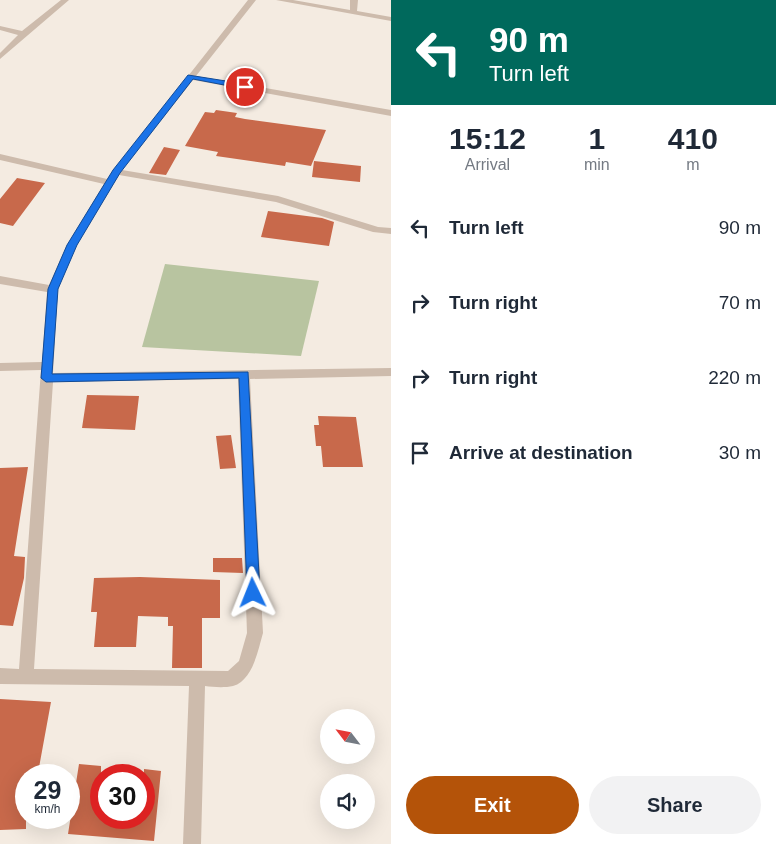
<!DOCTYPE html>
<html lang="en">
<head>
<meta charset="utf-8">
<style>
  body { margin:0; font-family:Arial,sans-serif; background:#f2f2f3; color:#1f2937; height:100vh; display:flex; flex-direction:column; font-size:19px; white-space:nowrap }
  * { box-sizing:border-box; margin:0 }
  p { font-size:16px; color:#747a83 }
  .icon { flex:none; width:28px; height:28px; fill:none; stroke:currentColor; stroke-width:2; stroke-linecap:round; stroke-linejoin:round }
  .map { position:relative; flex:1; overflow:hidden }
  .side { display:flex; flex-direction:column; background:#fff; width:385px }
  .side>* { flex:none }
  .top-card { background:#00695c; color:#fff; overflow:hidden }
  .needle { width:32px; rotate:302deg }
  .controls { position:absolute; left:320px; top:709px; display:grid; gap:10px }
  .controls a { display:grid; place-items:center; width:55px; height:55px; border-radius:50%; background:#fff; box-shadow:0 5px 20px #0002; font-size:25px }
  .speed { position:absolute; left:15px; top:764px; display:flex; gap:10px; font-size:25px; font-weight:700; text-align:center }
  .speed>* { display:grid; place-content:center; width:65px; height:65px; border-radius:50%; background:#fff; box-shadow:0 5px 20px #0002; line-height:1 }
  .speed small { font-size:12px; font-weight:400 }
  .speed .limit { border:8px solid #d22; background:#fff; color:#111 }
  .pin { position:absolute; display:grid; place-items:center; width:42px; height:42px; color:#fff; margin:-21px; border:2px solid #fff; border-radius:50%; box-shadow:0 1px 5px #0007 }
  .me { position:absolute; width:55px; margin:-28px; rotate:358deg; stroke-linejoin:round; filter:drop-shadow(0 0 4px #0008) }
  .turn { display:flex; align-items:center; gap:18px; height:105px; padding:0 15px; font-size:22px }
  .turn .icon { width:65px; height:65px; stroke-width:2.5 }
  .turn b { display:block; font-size:35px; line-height:42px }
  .eta { display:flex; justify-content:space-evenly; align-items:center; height:85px; text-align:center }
  .eta b { font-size:30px; font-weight:700; line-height:35px }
  .button { display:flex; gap:10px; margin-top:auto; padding:10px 15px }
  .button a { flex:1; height:58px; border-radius:30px; background:#b45309; color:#fff; font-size:20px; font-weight:700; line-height:58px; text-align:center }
  .button a+a { background:#f2f2f3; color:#1f2937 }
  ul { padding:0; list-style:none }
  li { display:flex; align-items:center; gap:15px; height:75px; padding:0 15px }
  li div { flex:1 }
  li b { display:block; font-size:19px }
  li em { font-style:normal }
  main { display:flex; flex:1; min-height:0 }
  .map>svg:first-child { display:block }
</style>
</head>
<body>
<main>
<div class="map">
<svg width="391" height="844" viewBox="0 0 391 844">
  <rect width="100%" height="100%" fill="#f4ebe1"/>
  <path fill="#b8c4a0" d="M 165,264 L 319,281 L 301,356 L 142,347 Z"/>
  <path fill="#c8694b" d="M 216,110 L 237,113 L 235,117 L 245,119 L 326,130 L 311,166 L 286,162 L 285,166 L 216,156 L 218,152 L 185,146 L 205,112 L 214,113 Z
    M 164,147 L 180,150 L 166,175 L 149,173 Z
    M 314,161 L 361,166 L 360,182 L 312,177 Z
    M 17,178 L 45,183 L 13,226 L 0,223 L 0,199 Z
    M 268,211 L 322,218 L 334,222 L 329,246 L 261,237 Z
    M 87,395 L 139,396 L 135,430 L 82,428 Z
    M 318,416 L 356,417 L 363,467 L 323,467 L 321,446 L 316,446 L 314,425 L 319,425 Z
    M 231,435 L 236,468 L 220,469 L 216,436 Z
    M 28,467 L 14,556 L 25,557 L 24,578 L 13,626 L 0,625 L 0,468 Z
    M 213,558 L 242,558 L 243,573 L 213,572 Z
    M 140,577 L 220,580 L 220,618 L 202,618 L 202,668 L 172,668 L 173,626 L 168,626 L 168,617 L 138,616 L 136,647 L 94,647 L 97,612 L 91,612 L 94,578 Z
    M 0,699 L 51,702 L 38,773 L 26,772 L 26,829 L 0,830 Z
    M 79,764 L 101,766 L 101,818 L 144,818 L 144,769 L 161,771 L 154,841 L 68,834 Z"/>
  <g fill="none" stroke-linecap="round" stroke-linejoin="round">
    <path fill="#cdbbac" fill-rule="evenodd" d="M 61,0 L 69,0 L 0,59 L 0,53 L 18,35 L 0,30 L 0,26 L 22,31 Z
      M 248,0 L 256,0 L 196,76 L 391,110 L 391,116 L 193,80 L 122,170 L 278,196 L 378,227 L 391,228 L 391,234 L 373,232 L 276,202 L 119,175 L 77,245 L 58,289 L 53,373 L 391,368 L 391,376 L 250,379 L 263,633 C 258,650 253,680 233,686 C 224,688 213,687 205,686 L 201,844 L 183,844 L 189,686 L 0,684 L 0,668 L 19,669 L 41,370 L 0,371 L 0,363 L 42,362 L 47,292 L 0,284 L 0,276 L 49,285 L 67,245 L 104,184 L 0,160 L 0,154 L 107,179 ZM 238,379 L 247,633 L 239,661 L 228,671 L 34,669 L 53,382 Z
      M 276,0 L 293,0 L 350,10 L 350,0 L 358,0 L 357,11 L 391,17 L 391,21 Z"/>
  </g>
  <path fill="#1a73e8" stroke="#114b97" d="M 188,75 L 245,84 L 249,87 L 245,89 L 193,79 L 120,173 L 77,245 L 58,289 L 52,374 L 248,372 L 260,593 L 258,598 L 253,599 L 249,598 L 247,593 L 239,378 L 46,382 L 41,378 L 48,289 L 67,245 L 113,170 Z"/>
</svg>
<div class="controls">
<a><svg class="needle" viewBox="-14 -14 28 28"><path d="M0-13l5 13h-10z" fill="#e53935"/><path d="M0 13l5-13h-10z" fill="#747a83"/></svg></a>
<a><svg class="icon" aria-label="sound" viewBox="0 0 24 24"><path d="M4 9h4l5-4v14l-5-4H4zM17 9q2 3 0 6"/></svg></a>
</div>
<div class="speed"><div>29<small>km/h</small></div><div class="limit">30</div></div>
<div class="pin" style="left:245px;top:87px;background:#d93025"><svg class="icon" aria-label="arrive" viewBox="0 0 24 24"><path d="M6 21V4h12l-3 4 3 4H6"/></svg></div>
<svg class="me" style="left:253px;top:593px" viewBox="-20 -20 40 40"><path d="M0-17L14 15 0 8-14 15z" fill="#1a73e8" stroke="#fff" stroke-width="4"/></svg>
</div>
<section class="side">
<div class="top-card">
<div class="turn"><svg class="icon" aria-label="left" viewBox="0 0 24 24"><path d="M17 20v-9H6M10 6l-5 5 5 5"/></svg><div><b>90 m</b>Turn left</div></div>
</div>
<div class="eta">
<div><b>15:12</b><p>Arrival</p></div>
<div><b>1</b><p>min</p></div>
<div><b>410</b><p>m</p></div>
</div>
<ul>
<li><svg class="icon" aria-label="left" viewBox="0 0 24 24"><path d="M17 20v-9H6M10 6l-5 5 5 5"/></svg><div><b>Turn left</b></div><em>90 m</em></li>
<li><svg class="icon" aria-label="right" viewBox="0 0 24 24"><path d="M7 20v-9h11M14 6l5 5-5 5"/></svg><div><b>Turn right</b></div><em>70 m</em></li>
<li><svg class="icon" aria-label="right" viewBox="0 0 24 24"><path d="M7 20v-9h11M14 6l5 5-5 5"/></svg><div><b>Turn right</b></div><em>220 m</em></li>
<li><svg class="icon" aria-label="arrive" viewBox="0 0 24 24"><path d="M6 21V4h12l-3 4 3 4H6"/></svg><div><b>Arrive at destination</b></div><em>30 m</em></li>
</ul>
<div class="button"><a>Exit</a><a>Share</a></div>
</section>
</main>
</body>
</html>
